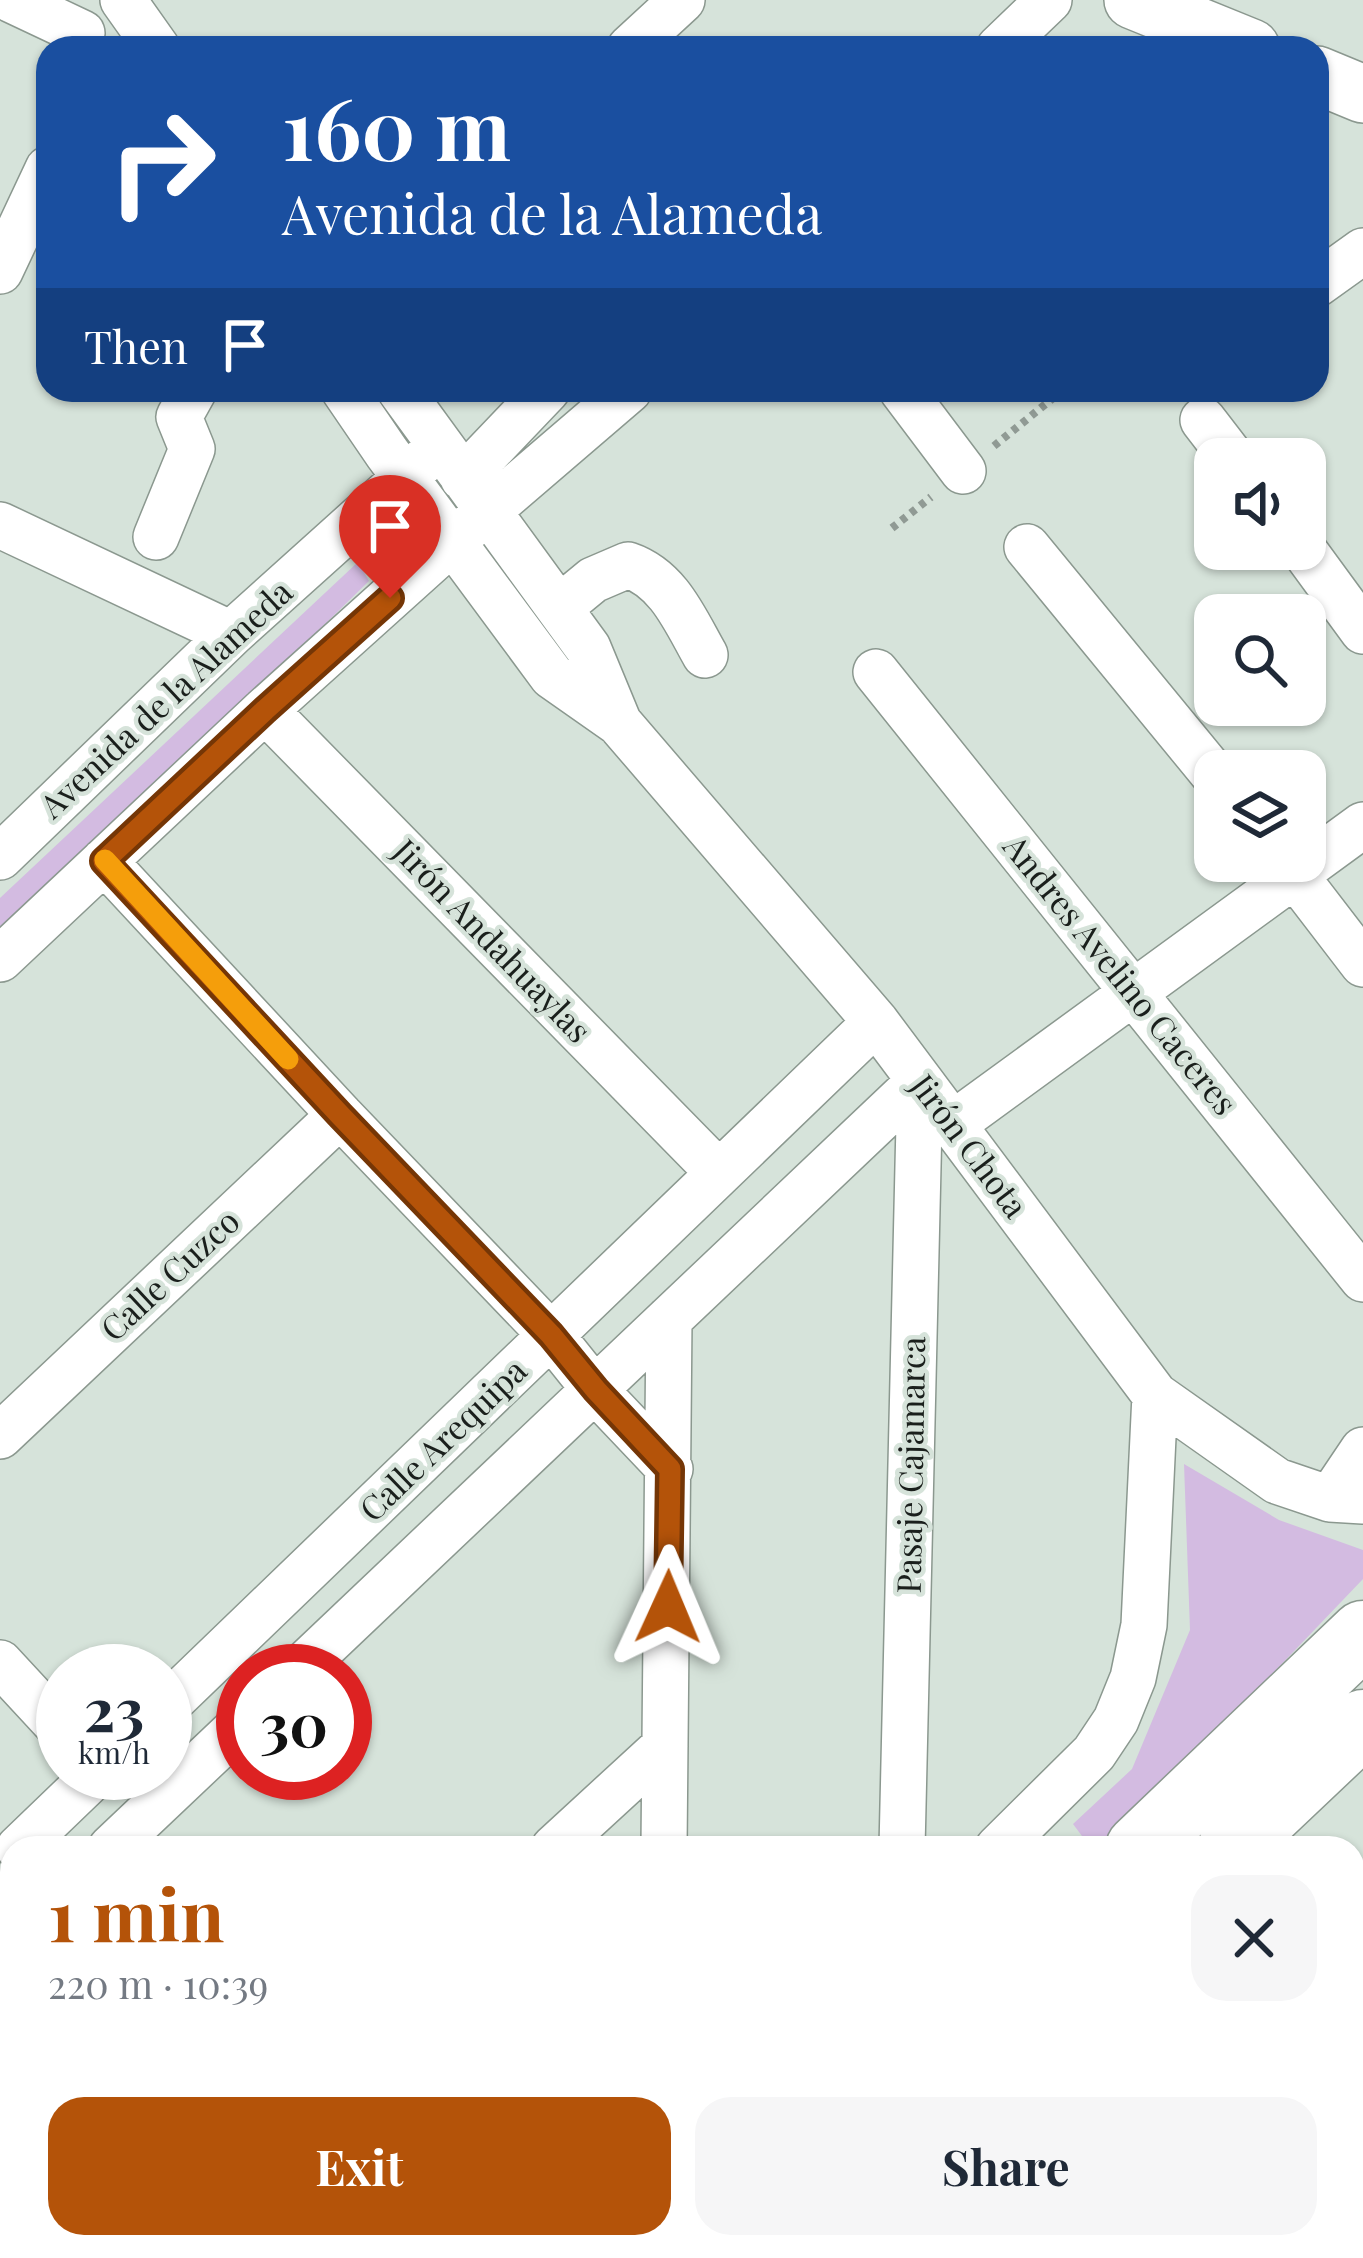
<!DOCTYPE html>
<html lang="en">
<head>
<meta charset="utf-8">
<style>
  body { margin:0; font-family:"Playfair Display",serif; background:#f6f6f7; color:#1f2937; height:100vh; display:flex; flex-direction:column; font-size:45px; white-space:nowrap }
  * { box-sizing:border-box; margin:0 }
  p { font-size:39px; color:#747a83 }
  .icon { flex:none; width:66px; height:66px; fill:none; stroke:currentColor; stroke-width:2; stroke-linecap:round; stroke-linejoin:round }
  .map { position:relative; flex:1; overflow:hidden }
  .details { position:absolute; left:0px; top:1836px; width:1365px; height:423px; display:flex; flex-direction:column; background:#fff; border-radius:36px 36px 0 0; box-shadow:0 3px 9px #0004 }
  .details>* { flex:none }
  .banner { position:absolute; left:36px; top:36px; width:1293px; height:366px; border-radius:36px; box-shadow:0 3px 9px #0004; background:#1a4fa0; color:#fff; overflow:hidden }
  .buttons { position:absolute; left:1194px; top:438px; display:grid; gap:24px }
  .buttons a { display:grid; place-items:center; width:132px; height:132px; border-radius:24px; background:#fff; box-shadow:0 3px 9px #0004; font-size:60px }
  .speed { position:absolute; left:36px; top:1644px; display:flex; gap:24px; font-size:60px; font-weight:700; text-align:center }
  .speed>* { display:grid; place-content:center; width:156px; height:156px; border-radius:50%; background:#fff; box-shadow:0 3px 9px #0004; line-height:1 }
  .speed small { font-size:30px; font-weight:400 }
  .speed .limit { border:18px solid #d22; background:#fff; color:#111 }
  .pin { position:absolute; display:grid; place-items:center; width:102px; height:102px; color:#fff; margin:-123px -51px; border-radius:50% 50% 50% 0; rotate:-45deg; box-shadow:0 0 12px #0007 }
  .pin .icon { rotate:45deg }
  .me { position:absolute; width:132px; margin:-66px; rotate:1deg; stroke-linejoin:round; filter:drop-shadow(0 0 9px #0008) }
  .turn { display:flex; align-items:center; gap:42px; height:252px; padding:0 48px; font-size:54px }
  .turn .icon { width:156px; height:156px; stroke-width:2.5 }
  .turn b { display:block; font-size:84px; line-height:102px }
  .then { display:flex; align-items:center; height:114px; padding:0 48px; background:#0003; gap:24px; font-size:45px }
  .round { display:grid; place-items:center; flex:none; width:126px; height:126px; border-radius:36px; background:#f6f6f7 }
  .headline { display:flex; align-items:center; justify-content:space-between; height:204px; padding:0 48px }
  h1 { font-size:72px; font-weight:700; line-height:90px; color:#b45309 }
  .cta { display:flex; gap:24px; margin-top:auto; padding:24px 48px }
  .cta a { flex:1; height:138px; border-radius:36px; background:#b45309; color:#fff; font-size:48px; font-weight:700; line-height:138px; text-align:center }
  .cta a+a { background:#f6f6f7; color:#1f2937 }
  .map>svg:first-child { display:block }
</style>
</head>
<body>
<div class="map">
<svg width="1363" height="2258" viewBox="0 0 1363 2258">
  <rect width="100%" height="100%" fill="#d6e3da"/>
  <path fill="#d3bbe1" d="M 358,562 L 369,581 L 0,942 L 0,898 Z
    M 1184,1464 L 1279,1520 L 1363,1550 L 1363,1579 L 1106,1848 L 1091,1848 L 1073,1824 L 1132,1769 L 1190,1630 Z"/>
  <path fill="#a4d4b6" d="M 1363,1973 L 1363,2258 L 1034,2258 L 1046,2247 L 1353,2247 L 1353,1982 Z"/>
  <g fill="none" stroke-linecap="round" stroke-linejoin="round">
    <g stroke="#8b988f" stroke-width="48">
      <path id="minor" d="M 12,0 L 82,33
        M 123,0 L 157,48
        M 630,48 L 682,0
        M 999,48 L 1049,0
        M 0,271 L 48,169
        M 1317,284 L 1363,251
        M 344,390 L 387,453 L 552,676 L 619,723 L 876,1022 L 1155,1395 L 1277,1481 L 1330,1499 L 1363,1501
        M 400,390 L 588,648 L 619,723
        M 902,390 L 963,471
        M 1203,420 L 1233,459
        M 463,478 L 547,390
        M 0,525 L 231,634
        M 156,537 L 192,449 L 179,417 L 194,390
        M 1027,547 L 1215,776
        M 1303,549 L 1363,631
        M 559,608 L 593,580 L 628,565 C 669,579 685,620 705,655
        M 876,672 L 1363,1279
        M 265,710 L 719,1173
        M 0,857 L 231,634 L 440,446
        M 104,861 L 340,1115 L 551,1335 L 595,1390 L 670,1469
        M 1284,861 L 1363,964
        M 0,959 L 265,710 L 453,541 L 629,390
        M 953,1124 L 1363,825
        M 0,1436 L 340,1115
        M 1330,1499 L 1363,1450
        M 0,1663 L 63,1731
        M 298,1671 L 920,1081
        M 165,1707 L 876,1022
        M 19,1848 L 97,1773
        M 111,1848 L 243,1723
        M 554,1848 L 665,1746
        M 664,1848 L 669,1319
        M 902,1848 L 920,1081
        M 998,1848 L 1094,1753 L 1116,1720 L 1133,1678 L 1144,1625 L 1155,1395
        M 0,1953 L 12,1942
        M 541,2247 L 552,2258
        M 118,2258 L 129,2247
        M 582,2258 L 594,2247"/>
    </g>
    <g stroke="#8b988f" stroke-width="60">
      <path id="major" d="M 1133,0 L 1251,48
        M 1317,75 L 1363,94"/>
    </g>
    <g stroke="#8b988f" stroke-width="69">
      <path id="highway" d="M 1139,1848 L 1363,1634
        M 1231,1848 L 1363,1723
        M 709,2258 L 721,2247
        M 797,2258 L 808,2247"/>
    </g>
    <path stroke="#909a94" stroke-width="8" stroke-dasharray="6 6" stroke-linecap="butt" d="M 994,446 L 1063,390
      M 892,528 L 931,497"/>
    <use href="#minor" stroke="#fff" stroke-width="45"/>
    <use href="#major" stroke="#fff" stroke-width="57"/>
    <use href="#highway" stroke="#fff" stroke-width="66"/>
  </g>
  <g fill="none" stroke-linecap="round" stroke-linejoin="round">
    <g stroke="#753606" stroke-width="30">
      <path id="route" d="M 390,598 L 265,710 L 104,861 L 340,1115 L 551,1335 L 596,1390 L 670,1469 L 668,1607"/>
    </g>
    <use href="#route" stroke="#b45309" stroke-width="21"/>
    <path stroke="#f59e0b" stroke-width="21" d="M 105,860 L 288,1059"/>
  </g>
  <g text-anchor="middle" stroke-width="9" stroke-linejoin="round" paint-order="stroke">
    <g font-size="33" fill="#1a1f1c" stroke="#d6e3da">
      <text transform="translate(166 699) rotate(-43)" y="12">Avenida de la Alameda</text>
      <text transform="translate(492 941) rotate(46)" y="12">Jirón Andahuaylas</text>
      <text transform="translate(1120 975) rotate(51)" y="12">Andres Avelino Caceres</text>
      <text transform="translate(969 1146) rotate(53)" y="12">Jirón Chota</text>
      <text transform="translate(170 1275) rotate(-43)" y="12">Calle Cuzco</text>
      <text transform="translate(443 1440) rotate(-44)" y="12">Calle Arequipa</text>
      <text transform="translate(911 1465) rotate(-89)" y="12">Pasaje Cajamarca</text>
    </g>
  </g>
</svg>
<div class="buttons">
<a><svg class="icon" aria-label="sound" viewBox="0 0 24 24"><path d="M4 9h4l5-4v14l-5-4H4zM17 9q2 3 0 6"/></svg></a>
<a><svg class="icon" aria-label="search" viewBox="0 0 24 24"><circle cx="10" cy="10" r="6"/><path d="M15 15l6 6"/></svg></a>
<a><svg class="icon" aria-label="layers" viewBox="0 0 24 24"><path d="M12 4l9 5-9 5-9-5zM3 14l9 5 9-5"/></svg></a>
</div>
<div class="speed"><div>23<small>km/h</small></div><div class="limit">30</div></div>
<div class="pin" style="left:390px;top:598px;background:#d93025"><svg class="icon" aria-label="arrive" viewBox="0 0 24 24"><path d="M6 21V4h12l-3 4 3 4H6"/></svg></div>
<svg class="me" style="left:668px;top:1607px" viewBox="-20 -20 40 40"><path d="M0-17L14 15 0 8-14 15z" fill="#b45309" stroke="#fff" stroke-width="4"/></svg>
<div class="banner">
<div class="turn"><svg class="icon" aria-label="right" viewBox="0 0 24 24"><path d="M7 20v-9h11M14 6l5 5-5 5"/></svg><div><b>160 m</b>Avenida de la Alameda</div></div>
<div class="then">Then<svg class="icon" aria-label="arrive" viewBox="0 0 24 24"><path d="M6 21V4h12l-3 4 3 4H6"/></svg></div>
</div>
<section class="details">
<div class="headline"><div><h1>1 min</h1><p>220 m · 10:39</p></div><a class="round"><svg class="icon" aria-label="close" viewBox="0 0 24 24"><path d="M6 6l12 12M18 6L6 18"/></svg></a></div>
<div class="cta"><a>Exit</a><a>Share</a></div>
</section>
</div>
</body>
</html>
